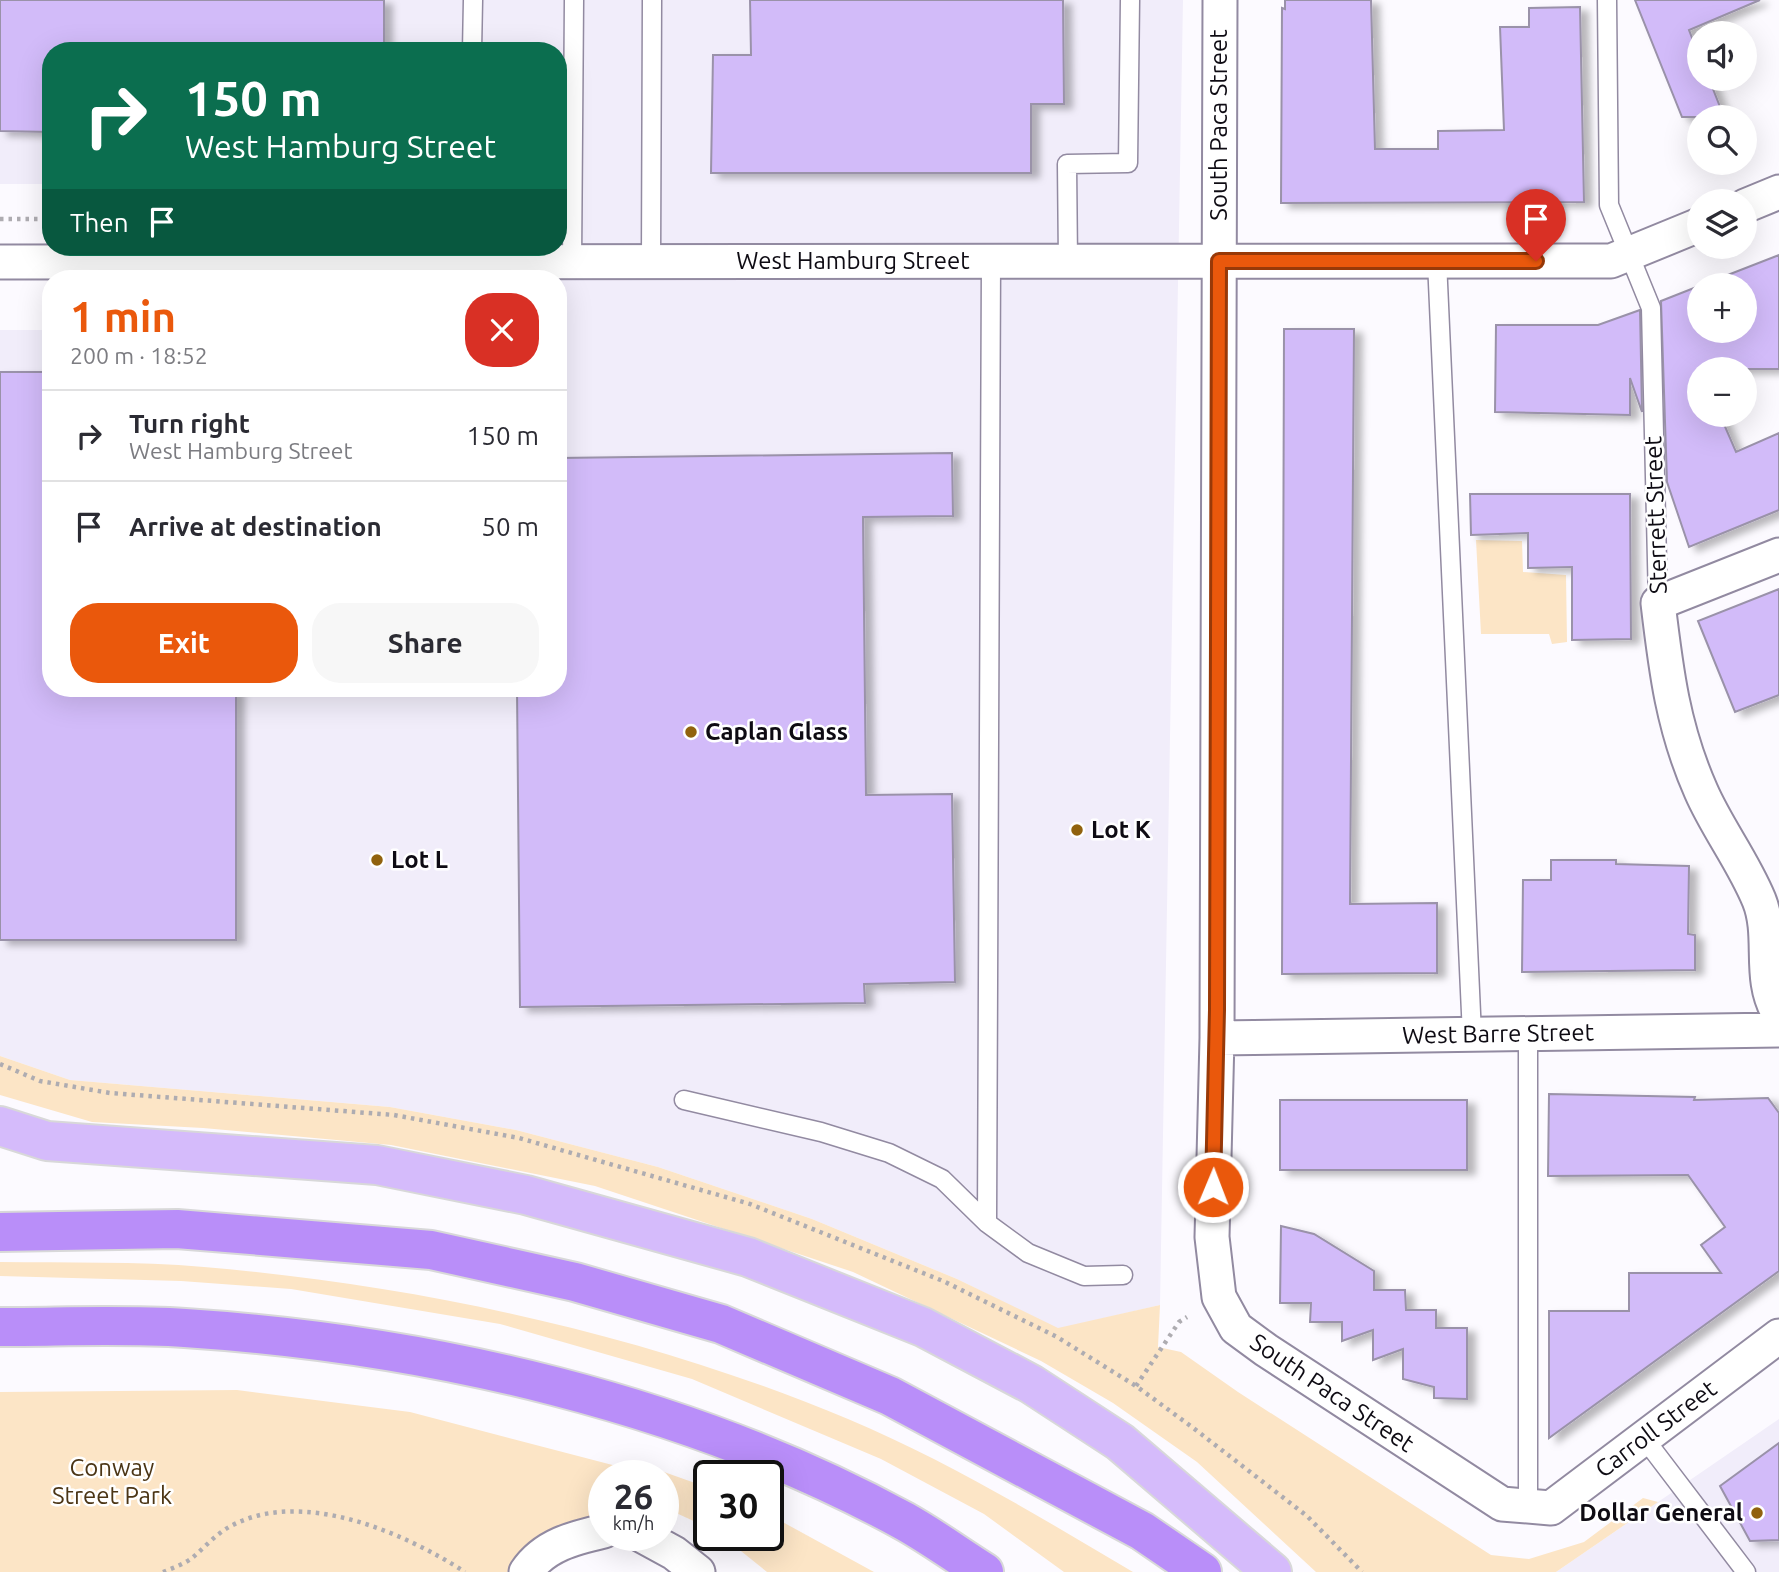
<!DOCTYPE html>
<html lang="en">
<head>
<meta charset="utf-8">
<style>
  body { margin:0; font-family:Ubuntu,sans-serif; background:#f7f7f7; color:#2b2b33; height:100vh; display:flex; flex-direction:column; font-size:26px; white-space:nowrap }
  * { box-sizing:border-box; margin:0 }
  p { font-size:23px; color:#7c7c81 }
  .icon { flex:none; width:38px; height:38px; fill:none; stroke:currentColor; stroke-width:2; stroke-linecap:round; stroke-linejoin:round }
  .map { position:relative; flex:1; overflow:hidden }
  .sheet { position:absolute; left:42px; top:270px; width:525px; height:427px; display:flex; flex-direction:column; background:#fff; border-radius:28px; box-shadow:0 7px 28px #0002 }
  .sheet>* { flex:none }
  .guide { position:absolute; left:42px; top:42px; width:525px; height:214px; border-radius:28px; box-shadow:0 7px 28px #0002; background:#0b6e4f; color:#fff; overflow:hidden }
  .tools { position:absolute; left:1687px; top:21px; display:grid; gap:14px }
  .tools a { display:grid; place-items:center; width:70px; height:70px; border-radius:50%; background:#fff; box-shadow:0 7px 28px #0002; font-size:35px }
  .speed { position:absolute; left:588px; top:1460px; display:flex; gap:14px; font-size:35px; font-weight:700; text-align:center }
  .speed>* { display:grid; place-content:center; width:91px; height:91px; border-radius:50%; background:#fff; box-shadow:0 7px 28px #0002; line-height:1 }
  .speed small { font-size:18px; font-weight:400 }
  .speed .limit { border:4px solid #111; border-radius:10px; background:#fff; color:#111 }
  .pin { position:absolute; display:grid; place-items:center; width:60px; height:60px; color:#fff; margin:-72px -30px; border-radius:50% 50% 50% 0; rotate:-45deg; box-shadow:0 0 7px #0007 }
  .pin .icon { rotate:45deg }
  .me { position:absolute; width:77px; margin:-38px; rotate:1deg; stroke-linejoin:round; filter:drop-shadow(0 0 5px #0008) }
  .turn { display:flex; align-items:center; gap:24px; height:147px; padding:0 28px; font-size:32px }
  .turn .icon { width:91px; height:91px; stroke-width:2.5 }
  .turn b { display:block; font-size:49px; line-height:60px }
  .then { display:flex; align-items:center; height:66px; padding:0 28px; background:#0003; gap:14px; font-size:26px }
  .round { display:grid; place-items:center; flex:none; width:74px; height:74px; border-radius:28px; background:#f7f7f7 }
  .headline { display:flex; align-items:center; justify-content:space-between; height:119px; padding:0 28px }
  h1 { font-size:42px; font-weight:600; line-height:52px; color:#ea580c }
  .action { display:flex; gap:14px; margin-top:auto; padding:14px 28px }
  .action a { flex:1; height:80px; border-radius:28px; background:#ea580c; color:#fff; font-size:28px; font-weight:600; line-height:80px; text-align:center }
  .action a+a { background:#f7f7f7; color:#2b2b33 }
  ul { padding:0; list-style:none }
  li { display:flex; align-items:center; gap:21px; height:91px; padding:0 28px; border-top:2px solid #e1e1e2 }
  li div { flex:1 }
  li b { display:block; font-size:26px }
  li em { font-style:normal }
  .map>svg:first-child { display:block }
</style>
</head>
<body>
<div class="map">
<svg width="1779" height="1572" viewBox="0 0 1779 1572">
  <defs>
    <filter id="shadow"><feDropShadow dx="8" dy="4.5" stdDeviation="3.5" flood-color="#0004"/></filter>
  </defs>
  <rect width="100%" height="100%" fill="#fcfaff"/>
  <path fill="#f1edfa" d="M 0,0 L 1183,0 L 1160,1305 L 1058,1329 L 957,1279 L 812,1219 L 658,1167 L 516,1130 L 390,1107 L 70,1080 L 0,1056 L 0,330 L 51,330 L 51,688 L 558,688 L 558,51 L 51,51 L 51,184 L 0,184 Z
    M 1779,1419 L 1779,1572 L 1556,1572 L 1658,1502 Z"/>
  <path fill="#fce5c6" d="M 1476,540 L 1522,541 L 1523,572 L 1566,575 L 1567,642 L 1552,644 L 1549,634 L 1481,634 Z
    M 0,1056 L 70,1080 L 390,1107 L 516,1130 L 658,1167 L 812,1219 L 957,1279 L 1058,1328 L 1160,1305 L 1158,1347 L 1181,1352 L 1238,1392 L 1491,1555 L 1529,1559 L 1584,1542 L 1643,1498 L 1658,1502 L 1556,1572 L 1316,1572 L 1197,1462 L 1113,1403 L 1041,1361 L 853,1272 L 595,1186 L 391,1145 L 203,1128 L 92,1122 L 0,1095 Z
    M 0,1262 C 67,1263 136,1261 204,1267 C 422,1286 645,1334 848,1419 C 948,1461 1040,1517 1133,1572 L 1064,1572 L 984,1514 L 881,1459 L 692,1379 L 500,1324 L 291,1289 L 181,1281 L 0,1276 Z
    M 237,1390 L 410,1412 L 647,1474 L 650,1467 L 709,1488 L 709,1528 L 663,1507 L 663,1475 L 604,1475 L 604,1519 L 553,1529 L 507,1572 L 0,1572 L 0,1392 Z
    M 768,1514 L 874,1572 L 767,1572 L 721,1535 L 768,1535 Z"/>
  <path fill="#d2bbf9" stroke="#9a92a9" stroke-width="2" filter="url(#shadow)" d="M 0,0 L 384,0 L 384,51 L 51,51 L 51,132 L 0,131 Z
    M 750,0 L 1063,0 L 1064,104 L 1031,104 L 1031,173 L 711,173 L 713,55 L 751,55 Z
    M 1285,0 L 1371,0 L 1375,149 L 1438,149 L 1438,131 L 1504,130 L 1500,27 L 1529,27 L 1529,8 L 1580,7 L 1584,202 L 1281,203 L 1282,8 L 1285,9 Z
    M 1635,0 L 1760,0 L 1689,30 L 1699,56 L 1699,79 L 1709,79 L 1724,117 L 1682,117 Z
    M 1779,255 L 1779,369 L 1699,369 L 1699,415 L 1720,415 L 1736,452 L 1779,433 L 1779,510 L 1689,547 L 1667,482 L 1661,301 L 1699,286 L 1699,331 L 1745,331 L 1745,285 L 1702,285 Z
    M 1640,310 L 1642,412 L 1630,378 L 1630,415 L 1495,412 L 1496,325 L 1598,325 Z
    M 1284,329 L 1354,329 L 1350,904 L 1437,903 L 1437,973 L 1282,974 Z
    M 0,372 L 51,372 L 51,688 L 236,688 L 236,940 L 0,940 Z
    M 952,453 L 953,516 L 863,517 L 866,795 L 952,794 L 955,982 L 864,984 L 865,1003 L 520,1007 L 517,688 L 558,688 L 558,458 Z
    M 1470,494 L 1630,494 L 1631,639 L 1572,640 L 1572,567 L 1528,568 L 1528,533 L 1471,535 Z
    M 1779,589 L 1779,695 L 1735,712 L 1698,621 Z
    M 1551,860 L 1616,860 L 1616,864 L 1689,866 L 1688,934 L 1695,935 L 1695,970 L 1522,972 L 1523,880 L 1551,880 Z
    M 1549,1094 L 1695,1097 L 1694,1100 L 1768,1098 L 1779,1113 L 1779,1271 L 1549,1438 L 1549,1311 L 1629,1311 L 1629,1273 L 1721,1273 L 1701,1245 L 1725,1227 L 1688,1175 L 1548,1176 Z
    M 1280,1100 L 1467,1100 L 1467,1170 L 1280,1170 Z
    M 1281,1226 L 1314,1234 L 1374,1271 L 1374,1290 L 1405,1290 L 1406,1310 L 1436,1310 L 1436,1328 L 1467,1328 L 1467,1399 L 1434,1398 L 1434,1387 L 1403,1379 L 1403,1349 L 1373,1360 L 1373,1330 L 1342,1341 L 1342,1322 L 1310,1322 L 1311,1303 L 1280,1303 Z
    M 1779,1443 L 1779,1540 L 1750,1541 L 1720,1486 Z"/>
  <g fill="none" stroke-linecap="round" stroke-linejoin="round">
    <g stroke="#928aa1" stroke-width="21">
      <path id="lane" d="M 1607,0 L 1609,205 L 1651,308 L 1658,603
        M 472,51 L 473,0
        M 651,261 L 652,0
        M 1068,261 L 1067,164 L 1128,163 L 1130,0
        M 1437,261 L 1472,1035
        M 572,262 L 574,0
        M 1528,1033 L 1528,1508
        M 684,1100 L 821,1132 L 889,1153 L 942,1179 L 987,1223 L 1028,1253 L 1084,1276 L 1123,1275
        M 987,1223 L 991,261
        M 1644,1438 L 1746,1572"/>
    </g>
    <g stroke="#928aa1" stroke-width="37">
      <path id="street" d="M 1220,0 L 1217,1038 L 1212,1237 L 1219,1297 L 1236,1328 L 1266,1350 L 1502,1504 L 1551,1508 L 1779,1336
        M 1745,206 L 1779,192
        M 0,262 L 1611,261 L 1699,225
        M 1779,555 L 1658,603 C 1666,671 1673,728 1701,791 C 1717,828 1743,861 1759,900 C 1774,937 1757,978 1779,1014
        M 1217,1038 L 1779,1030
        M 641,1535 L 674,1553 L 698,1572
        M 526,1572 C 544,1545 574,1538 604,1531"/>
    </g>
    <g stroke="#d8d8d9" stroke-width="42">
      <path id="primary" d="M 0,1126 L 47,1141 L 377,1165 L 526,1195 L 748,1257 L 923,1327 L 1031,1384 L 1120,1442 L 1272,1572"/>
    </g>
    <g stroke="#d8d8d9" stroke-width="42">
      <path id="highway" d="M 0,1232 L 177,1229 L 431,1250 L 575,1282 L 721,1324 L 890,1396 L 1142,1531 L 1202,1572
        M 0,1327 C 61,1327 124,1324 185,1328 C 429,1344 688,1403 904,1521 C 931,1536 957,1555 984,1572"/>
    </g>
    <path stroke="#aeacb1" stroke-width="4.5" stroke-dasharray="3.5 5" stroke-linecap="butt" d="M 0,219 L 51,219
      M 0,1064 L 40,1081 L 110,1093 L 394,1115 L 519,1138 L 750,1204 L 943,1281 L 1057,1337 L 1136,1386 L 1192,1427 L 1307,1516 L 1362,1572
      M 1136,1386 L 1179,1322 L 1187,1317
      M 163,1572 C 173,1568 184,1564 192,1558 C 204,1548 215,1535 229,1527 C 300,1487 403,1532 465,1572"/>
    <use href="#lane" stroke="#fff" stroke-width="18"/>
    <use href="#street" stroke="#fff" stroke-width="33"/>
    <use href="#primary" stroke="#d5bbfb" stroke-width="38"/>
    <use href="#highway" stroke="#b98ef9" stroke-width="38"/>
  </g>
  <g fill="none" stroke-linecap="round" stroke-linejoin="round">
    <g stroke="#983908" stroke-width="18">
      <path id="route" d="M 1213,1187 L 1217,1010 L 1219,261 L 1536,261"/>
    </g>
    <use href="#route" stroke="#ea580c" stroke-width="12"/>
  </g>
  <g fill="#91620e" stroke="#fff" stroke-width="2.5">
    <circle cx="691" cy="732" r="7"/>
    <circle cx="1077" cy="830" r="7"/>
    <circle cx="377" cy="860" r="7"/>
    <circle cx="1757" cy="1513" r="7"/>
  </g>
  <g text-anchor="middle" stroke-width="5" stroke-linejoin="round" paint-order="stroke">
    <g font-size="24" fill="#0e0b13" stroke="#fff">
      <text transform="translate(1219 125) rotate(-90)" y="8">South Paca Street</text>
      <text x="853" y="269">West Hamburg Street</text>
      <text transform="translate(1656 515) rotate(-92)" y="8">Sterrett Street</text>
      <text transform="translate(1498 1034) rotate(-1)" y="8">West Barre Street</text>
      <text transform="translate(1332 1393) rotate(34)" y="8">South Paca Street</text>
      <text transform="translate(1656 1429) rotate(-37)" y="8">Carroll Street</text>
    </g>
    <g font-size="24" font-weight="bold" fill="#0e0b13" stroke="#fff" text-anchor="start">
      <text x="705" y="740">Caplan Glass</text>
      <text x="1091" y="838">Lot K</text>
      <text x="391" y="868">Lot L</text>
      <text x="1743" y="1521" text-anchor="end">Dollar General</text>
    </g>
    <g font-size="24" fill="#4b3515" stroke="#fff">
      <text x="112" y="1476">Conway<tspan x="112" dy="28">Street Park</tspan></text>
    </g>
  </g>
</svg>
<div class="tools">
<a><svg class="icon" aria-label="sound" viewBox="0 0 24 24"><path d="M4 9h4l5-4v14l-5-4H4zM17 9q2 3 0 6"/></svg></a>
<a><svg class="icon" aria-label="search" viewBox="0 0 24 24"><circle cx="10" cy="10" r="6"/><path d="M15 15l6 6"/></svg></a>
<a><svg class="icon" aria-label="layers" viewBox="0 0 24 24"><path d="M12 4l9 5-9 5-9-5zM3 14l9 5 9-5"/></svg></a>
<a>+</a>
<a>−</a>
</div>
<div class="speed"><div>26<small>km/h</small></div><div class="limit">30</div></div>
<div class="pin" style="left:1536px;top:261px;background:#d93025"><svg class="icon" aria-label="arrive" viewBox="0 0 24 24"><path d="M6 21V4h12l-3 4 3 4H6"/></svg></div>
<svg class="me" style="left:1213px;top:1187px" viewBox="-20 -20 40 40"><circle r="17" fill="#ea580c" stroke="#fff" stroke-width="3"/><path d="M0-11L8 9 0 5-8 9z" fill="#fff"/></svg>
<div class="guide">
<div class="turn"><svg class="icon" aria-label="right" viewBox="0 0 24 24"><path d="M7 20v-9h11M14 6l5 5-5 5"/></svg><div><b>150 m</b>West Hamburg Street</div></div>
<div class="then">Then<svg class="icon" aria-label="arrive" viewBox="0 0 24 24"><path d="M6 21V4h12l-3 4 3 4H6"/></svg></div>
</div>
<section class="sheet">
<div class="headline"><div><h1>1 min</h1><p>200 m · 18:52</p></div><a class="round" style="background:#d93025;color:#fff"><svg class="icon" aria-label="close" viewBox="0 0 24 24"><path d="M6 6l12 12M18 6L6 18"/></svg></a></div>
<ul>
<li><svg class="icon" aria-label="right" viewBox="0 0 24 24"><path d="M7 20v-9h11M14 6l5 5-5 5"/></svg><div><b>Turn right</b><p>West Hamburg Street</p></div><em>150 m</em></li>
<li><svg class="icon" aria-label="arrive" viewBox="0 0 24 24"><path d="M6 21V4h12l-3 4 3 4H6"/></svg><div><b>Arrive at destination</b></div><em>50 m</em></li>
</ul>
<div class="action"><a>Exit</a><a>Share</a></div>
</section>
</div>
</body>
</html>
